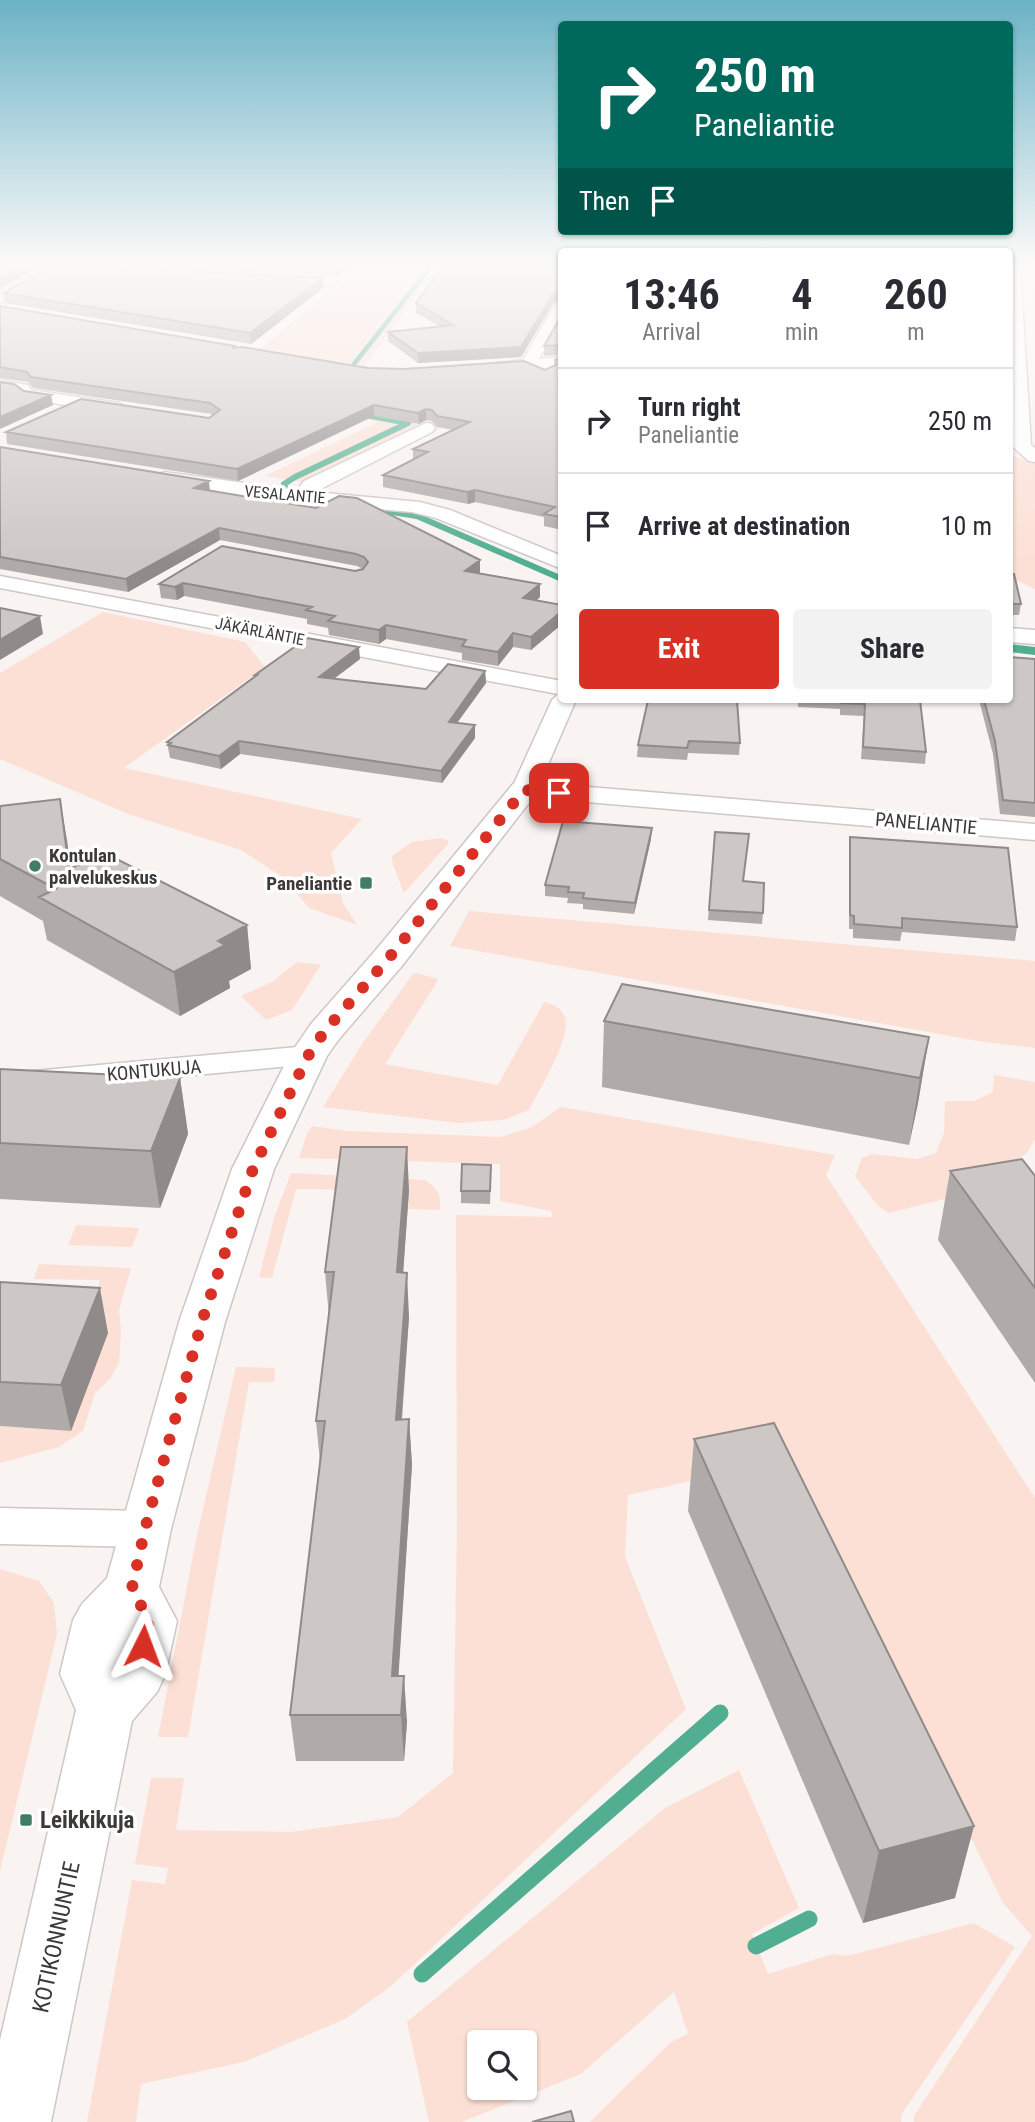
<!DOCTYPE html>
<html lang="en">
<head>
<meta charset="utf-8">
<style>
  body { margin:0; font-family:"Roboto Condensed",sans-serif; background:#f2f2f3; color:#2b2b33; height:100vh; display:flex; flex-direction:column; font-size:26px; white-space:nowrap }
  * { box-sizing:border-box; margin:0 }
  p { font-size:23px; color:#7c7c81 }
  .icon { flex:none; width:38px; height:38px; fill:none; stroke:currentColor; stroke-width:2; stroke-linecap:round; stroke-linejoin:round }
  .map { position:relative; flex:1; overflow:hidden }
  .sheet { position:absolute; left:558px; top:248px; width:455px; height:455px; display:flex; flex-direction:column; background:#fff; border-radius:7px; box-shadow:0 2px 5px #0004 }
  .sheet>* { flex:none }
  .banner { position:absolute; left:558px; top:21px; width:455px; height:214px; border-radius:7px; box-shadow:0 2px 5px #0004; background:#00695c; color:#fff; overflow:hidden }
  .buttons { position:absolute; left:467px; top:2030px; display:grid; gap:14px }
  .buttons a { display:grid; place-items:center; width:70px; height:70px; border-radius:7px; background:#fff; box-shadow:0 2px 5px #0004; font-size:35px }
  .pin { position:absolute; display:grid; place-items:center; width:60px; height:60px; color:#fff; margin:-30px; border-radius:14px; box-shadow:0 4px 10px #0006 }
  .me { position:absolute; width:77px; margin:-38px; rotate:3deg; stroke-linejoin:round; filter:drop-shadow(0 0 5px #0008) }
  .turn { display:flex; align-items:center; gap:24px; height:147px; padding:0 21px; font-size:32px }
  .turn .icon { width:91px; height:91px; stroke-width:2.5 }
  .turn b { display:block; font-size:49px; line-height:60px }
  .then { display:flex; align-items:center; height:66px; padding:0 21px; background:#0003; gap:14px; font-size:26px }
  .eta { display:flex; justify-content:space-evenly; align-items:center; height:119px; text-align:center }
  .eta b { font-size:42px; font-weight:700; line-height:49px }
  .action { display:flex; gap:14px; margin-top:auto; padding:14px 21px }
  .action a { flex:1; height:80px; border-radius:7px; background:#d93025; color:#fff; font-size:28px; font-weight:700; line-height:80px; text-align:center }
  .action a+a { background:#f2f2f3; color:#2b2b33 }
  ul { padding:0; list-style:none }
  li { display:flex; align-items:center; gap:21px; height:105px; padding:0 21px; border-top:2px solid #e1e1e2 }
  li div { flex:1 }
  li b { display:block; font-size:26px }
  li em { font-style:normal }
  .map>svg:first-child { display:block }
</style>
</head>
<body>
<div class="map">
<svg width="1035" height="2122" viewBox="0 0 1035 2122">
  <rect width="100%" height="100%" fill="#f9f3f1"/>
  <path fill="#fce0d6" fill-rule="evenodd" d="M 363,265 L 441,265 L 364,366 L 259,349 Z
    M 520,373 L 435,432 L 324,486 L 265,476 L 378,422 L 304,408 Z
    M 1010,455 L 1035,463 L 1035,589 L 1010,577 Z
    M 103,612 L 245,642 L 265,667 L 124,768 L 362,819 L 331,853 L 343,903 L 357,925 L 309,908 L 284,878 L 241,850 L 128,814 L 0,759 L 0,673 Z
    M 441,838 L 448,840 L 448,844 L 404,893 L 393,865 L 392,856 L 412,842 Z
    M 469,911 L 1035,961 L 1035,1048 L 984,1042 L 450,946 Z
    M 297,962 L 321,965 L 292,1010 L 266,1020 L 241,996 L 272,982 Z
    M 417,973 L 438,979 L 437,982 L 385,1064 L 498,1085 L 544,1002 C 553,1004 562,1008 565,1018 C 571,1039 539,1090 529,1110 L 503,1120 L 458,1123 L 323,1107 L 362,1044 L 413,974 Z
    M 994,1075 L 1035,1082 L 1035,1139 L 1027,1153 L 960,1195 L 889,1213 L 877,1205 L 855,1176 L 862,1158 L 872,1154 L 917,1159 L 936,1153 L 944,1133 L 945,1101 L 974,1101 L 993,1092 Z
    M 561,1107 L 835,1155 L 826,1175 L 1035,1498 L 1035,2122 L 914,2122 L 914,2116 L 1032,1936 L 1003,1903 L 786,1460 L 628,1495 L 625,1557 L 686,1709 L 390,1987 L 345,2019 L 244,2062 L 141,2084 L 136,2122 L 87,2122 L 132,1880 L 165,1884 L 168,1868 L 135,1864 L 151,1778 L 184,1778 L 176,1830 L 291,1832 L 398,1817 L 453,1773 L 457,1526 L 456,1215 L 553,1217 L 551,1211 L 500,1201 L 500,1164 L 299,1158 L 307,1134 L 312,1126 L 347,1131 L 501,1137 L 532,1127 Z
    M 291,1173 L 425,1180 C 438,1189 441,1194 440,1210 L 408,1209 L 409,1190 L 296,1189 L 272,1278 L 259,1277 L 274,1218 Z
    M 76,1225 L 139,1228 L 132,1247 L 68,1245 Z
    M 39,1264 L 131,1268 L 119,1310 L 121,1331 L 119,1363 L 110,1379 L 95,1393 L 83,1431 L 59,1447 L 0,1463 L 0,1426 L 71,1431 L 84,1331 L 100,1280 L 34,1279 Z
    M 236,1367 L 275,1368 L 274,1382 L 249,1382 L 188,1737 L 158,1737 L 197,1535 Z
    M 0,1569 L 39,1581 L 54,1603 L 57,1634 L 0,1871 Z
    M 739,1770 L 799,1908 L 752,1934 L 768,1974 L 833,1954 L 847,1956 L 974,1923 L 1015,1947 L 901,2115 L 901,2122 L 590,2122 L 671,2042 L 688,2034 L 674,1992 L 581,2074 L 462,2122 L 429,2122 L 407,2022 L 665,1808 ZM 480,2042 L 525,2042 L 525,2088 L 480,2088 Z"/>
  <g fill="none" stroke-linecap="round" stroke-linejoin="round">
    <path stroke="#51ae91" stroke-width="4.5" d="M 354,364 L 432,265"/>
    <path stroke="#51ae91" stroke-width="6" d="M 285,487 L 284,484 L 295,477 L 408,423 L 361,414
      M 367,508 L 417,516 L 562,579"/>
    <path stroke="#51ae91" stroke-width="8" d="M 1010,648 L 1035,651"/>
    <path stroke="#51ae91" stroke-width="17" d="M 756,1946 L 809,1919
      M 422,1974 L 720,1713"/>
    <g stroke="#cdc7c5" stroke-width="3">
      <path id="minor" d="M 1010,265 L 1020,265 L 1031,445 L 1035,448 L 1035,462 L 1029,461 L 1013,447 Z
        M 277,274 L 331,278 L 338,282 L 331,286 L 272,281 L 270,278 Z
        M 562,301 L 562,318 L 539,359 L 562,357 L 562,367 L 547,368 L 554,373 L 552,376 L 540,376 L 525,369 L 486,370 L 483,367 L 486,364 L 523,360 L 555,305 Z
        M 0,380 L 28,385 L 31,390 L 119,403 L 127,408 L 119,413 L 26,399 L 20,397 L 17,392 L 0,390 Z
        M 426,423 L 432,424 L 435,428 L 432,432 L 315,492 L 420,502 L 450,510 L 562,556 L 562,569 L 436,518 L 412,512 L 261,499 L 164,484 L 155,478 L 164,472 L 297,490 L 304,481 Z
        M 0,576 L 562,681 L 562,700 L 576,700 L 540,783 L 1035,824 L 1035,840 L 515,796 L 511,790 L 552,700 L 558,694 L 0,588 Z
        M 1010,628 L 1035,630 L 1035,644 L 1010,642 Z
        M 308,1046 L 320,1049 L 325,1056 L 320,1063 L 0,1094 L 0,1074 Z
        M 0,1508 L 145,1511 L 161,1516 L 168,1529 L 161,1542 L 145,1547 L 0,1544 Z"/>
    </g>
    <g stroke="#cdc7c5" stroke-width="3">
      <path id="tertiary" d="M 50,265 L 69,265 L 0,303 L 0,292 Z
        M 524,781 L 535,784 L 539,790 L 401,967 L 339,1039 L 327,1056 L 274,1169 L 225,1322 L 171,1529 L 159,1587 L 177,1621 L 165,1675 L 157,1692 L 132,1721 L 51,2122 L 0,2122 L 0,2040 L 76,1710 L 60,1674 L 73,1620 L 82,1604 L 107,1578 L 179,1322 L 232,1169 L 289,1056 L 311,1024 L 375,951 L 513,784 Z"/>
    </g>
    <use href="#minor" fill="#fff" fill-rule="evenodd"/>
    <use href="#tertiary" fill="#fff" fill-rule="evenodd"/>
  </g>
  <path fill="#b0aba9" d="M 110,265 L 349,265 L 349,268 L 336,278 L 331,275 Z
    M 484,265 L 562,265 L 553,304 L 521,357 L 418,363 L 388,341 L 388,332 L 439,326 L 416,313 L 416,303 L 486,266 Z
    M 323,288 L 251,344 L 5,303 L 3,293 Z
    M 0,306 L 235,346 L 235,348 L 368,368 L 545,370 L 555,365 L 555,360 L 562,358 L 562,530 L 544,526 L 544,517 L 475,502 L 468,504 L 383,487 L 383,475 L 413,459 L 413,449 L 453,430 L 437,427 L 432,421 L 426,420 L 419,424 L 374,416 L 238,481 L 7,444 L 6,432 L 209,418 L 213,416 L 211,414 L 33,388 L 28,382 L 0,378 Z
    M 562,314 L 562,355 L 544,356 L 544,346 Z
    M 0,447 L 210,491 L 480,560 L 480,572 L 479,574 L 540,597 L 536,601 L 562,605 L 562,624 L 531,650 L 513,647 L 498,666 L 462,660 L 462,653 L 386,639 L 379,644 L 329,635 L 328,628 L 307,624 L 307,619 L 184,596 L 177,600 L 161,598 L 159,584 L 355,571 L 363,569 L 357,566 L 220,540 L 128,592 L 0,569 Z
    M 1010,574 L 1021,604 L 1019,615 L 1010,615 Z
    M 360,659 L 334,679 L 426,689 L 485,671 L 486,683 L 457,723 L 475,725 L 475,738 L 442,783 L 240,754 L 221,769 L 170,758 L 167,742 L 255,677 L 255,675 Z
    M 1035,659 L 1035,817 L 1000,814 L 993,754 L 979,700 L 1010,700 Z
    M 648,700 L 740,743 L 739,755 L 688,753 L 687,760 L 637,757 L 638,745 Z
    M 798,700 L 920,700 L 926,752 L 925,764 L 861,759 L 864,716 L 840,715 L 840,709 L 798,707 Z
    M 0,806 L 67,840 L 70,869 L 247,925 L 251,969 L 229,981 L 230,988 L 180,1016 L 47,940 L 43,921 L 0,896 Z
    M 715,832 L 763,913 L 762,924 L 708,920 Z
    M 850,837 L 1017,927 L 1015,941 L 902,932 L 900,941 L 853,938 L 853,929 L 849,929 L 849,850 Z
    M 651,839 L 634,914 L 583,909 L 583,904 L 567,903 L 568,898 L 545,896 L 545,885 Z
    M 604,1021 L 929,1037 L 918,1103 L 909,1145 L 602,1087 Z
    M 0,1069 L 180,1078 L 188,1134 L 160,1208 L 0,1199 Z
    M 491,1165 L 490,1204 L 461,1203 L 461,1191 Z
    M 950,1171 L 1035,1176 L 1035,1383 L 938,1240 Z
    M 409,1190 L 403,1272 L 409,1317 L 402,1420 L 409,1419 L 412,1465 L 398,1676 L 407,1722 L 404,1761 L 296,1761 L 290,1715 L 320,1462 L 316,1421 L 329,1317 L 325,1272 Z
    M 0,1282 L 108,1333 L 71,1431 L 0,1426 Z
    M 694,1439 L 955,1898 L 863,1923 L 688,1511 Z"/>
  <path fill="#908b8a" d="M 25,265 L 42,265 L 0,289 L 0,279 Z
    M 340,265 L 349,265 L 349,268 L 336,278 L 336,269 Z
    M 323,278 L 323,288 L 251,344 L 250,333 Z
    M 562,290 L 562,299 L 553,304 L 521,357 L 418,363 L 418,353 Z
    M 51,395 L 53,405 L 0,429 L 0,417 Z
    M 374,405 L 374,416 L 238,481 L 237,469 Z
    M 426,409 L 426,420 L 419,424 L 418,413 Z
    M 209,481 L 210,493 L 194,488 Z
    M 475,490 L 475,502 L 468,504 L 467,492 Z
    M 219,528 L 220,540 L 128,592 L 126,579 Z
    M 480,560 L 480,572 L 465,584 L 465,571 Z
    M 183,583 L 184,596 L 177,600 L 175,587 Z
    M 540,584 L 540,597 L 523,612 L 523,598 Z
    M 562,611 L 562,624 L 531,650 L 531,637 Z
    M 40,616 L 43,634 L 0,660 L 0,640 Z
    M 386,625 L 386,639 L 379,644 L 379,630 Z
    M 513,633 L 513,647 L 498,666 L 498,652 Z
    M 359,647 L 360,659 L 320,689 L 319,677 Z
    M 485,671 L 486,683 L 449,734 L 449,722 Z
    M 475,725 L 475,738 L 442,783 L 441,771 Z
    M 239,741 L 240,754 L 221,769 L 219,756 Z
    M 60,799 L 67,840 L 76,912 L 69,869 Z
    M 652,828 L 651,839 L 634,914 L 635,903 Z
    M 247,925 L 251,969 L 229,981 L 230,988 L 180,1016 L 174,972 L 218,941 Z
    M 929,1037 L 918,1103 L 909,1145 L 920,1078 Z
    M 180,1078 L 188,1134 L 160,1208 L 151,1151 Z
    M 407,1147 L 409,1190 L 400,1317 L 397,1272 Z
    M 407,1273 L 409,1317 L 398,1465 L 396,1420 Z
    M 100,1288 L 108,1333 L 71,1431 L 61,1385 Z
    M 409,1419 L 412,1465 L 396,1715 L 392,1676 Z
    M 404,1676 L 407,1722 L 404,1761 L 401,1715 Z
    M 974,1826 L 955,1898 L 863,1923 L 879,1851 Z"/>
  <path fill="#cdc7c5" stroke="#908b8a" stroke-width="2" d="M 0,265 L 25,265 L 0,279 Z
    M 54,265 L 66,265 L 323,278 L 250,333 L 3,293 Z
    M 305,265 L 340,265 L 336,269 L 331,266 Z
    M 444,265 L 505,267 L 501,265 L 562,265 L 562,290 L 553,294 L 521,347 L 418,353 L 388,332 L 453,325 L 416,303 Z
    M 0,306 L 235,346 L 232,348 L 242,347 L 368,368 L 403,369 L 524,361 L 545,370 L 556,365 L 555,360 L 562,358 L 562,517 L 544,514 L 555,507 L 475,490 L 467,492 L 383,475 L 428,452 L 413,449 L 470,422 L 437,416 L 432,410 L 426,409 L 418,413 L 374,405 L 237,469 L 6,432 L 81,399 L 209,418 L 220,410 L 210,403 L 31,377 L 27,372 L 0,367 Z
    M 562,314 L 562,345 L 544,346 Z
    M 0,382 L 14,384 L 24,391 L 51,395 L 0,417 Z
    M 0,447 L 209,481 L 194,488 L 316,508 L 339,496 L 357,498 L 480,560 L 465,571 L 540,584 L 523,598 L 562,605 L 562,611 L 531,637 L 513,633 L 498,652 L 462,646 L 466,640 L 386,625 L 379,630 L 328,621 L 335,616 L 306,610 L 312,607 L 183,583 L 175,587 L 159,584 L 222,546 L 355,571 L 363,569 L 368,562 L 364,557 L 356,554 L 219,528 L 126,579 L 0,557 Z
    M 1010,574 L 1014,574 L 1021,604 L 1010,604 Z
    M 0,608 L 40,616 L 0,640 Z
    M 307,638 L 359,647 L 319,677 L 426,689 L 448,664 L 485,671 L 449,722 L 475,725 L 441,771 L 239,741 L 219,756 L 168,745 L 171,743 L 167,742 L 257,675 L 255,675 Z
    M 1010,657 L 1035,659 L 1035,803 L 1003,800 L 995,741 L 984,700 L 1010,700 Z
    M 648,700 L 737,700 L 740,743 L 689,741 L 687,748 L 638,745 Z
    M 841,700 L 920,700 L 926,752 L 863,747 L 865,704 L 841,703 Z
    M 60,799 L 69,869 L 105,853 L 247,925 L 218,941 L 225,945 L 174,972 L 39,897 L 56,889 L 0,859 L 0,806 Z
    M 563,821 L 652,828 L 635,903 L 583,898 L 584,893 L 568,892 L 569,887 L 545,885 Z
    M 715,832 L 749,834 L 743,881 L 764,883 L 763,913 L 709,910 Z
    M 850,837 L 1008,848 L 1017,927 L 902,918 L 902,928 L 854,924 L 854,916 L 850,915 Z
    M 622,984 L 929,1037 L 920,1078 L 604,1021 Z
    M 0,1069 L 180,1078 L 151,1151 L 0,1143 Z
    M 341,1147 L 407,1147 L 397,1272 L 407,1273 L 396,1420 L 409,1419 L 392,1676 L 404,1676 L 401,1715 L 290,1715 L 325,1421 L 316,1421 L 334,1272 L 325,1272 Z
    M 1022,1159 L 1035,1176 L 1035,1288 L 950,1171 Z
    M 462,1164 L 491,1165 L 490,1191 L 461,1191 Z
    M 0,1282 L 100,1288 L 61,1385 L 0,1382 Z
    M 774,1423 L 974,1826 L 879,1851 L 694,1439 Z
    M 571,2111 L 574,2122 L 532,2122 Z"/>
  <linearGradient id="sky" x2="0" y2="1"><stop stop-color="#6bb2c5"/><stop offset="0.47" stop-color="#fcfaf9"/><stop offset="1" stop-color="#fcfaf9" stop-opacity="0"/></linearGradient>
  <rect width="1035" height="562" fill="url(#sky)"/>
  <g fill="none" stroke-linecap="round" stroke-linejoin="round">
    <path stroke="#d93025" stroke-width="12" stroke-dasharray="0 21.6" d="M 143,1646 L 149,1621 L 132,1588 L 145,1529 L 202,1321 L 253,1169 L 308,1056 L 324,1032 L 388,959 L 524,790 L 559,793"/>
  </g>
  <g fill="#3f7d69" stroke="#fff" stroke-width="2.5">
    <circle cx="35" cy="866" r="7"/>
    <rect x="359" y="876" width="14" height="14" rx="3.5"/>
    <rect x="19" y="1813" width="14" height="14" rx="3.5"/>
  </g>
  <g text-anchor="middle" stroke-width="7" stroke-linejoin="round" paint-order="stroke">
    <g font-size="16" fill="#3c3939" stroke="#fff">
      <text transform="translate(285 494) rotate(5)" y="6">VESALANTIE</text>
      <text transform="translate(260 631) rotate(11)" y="6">JÄKÄRLÄNTIE</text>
    </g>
    <g font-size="19" fill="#3c3939" stroke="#fff">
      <text transform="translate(926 823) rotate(5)" y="7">PANELIANTIE</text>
      <text transform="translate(154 1070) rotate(-5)" y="7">KONTUKUJA</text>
    </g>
    <g font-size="19" font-weight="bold" fill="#3c3939" stroke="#fff" text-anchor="start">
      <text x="49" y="862">Kontulan<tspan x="49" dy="22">palvelukeskus</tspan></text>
      <text x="352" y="890" text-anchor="end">Paneliantie</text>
    </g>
    <g font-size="23" font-weight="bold" fill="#3c3939" stroke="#fff" text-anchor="start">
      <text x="40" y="1828">Leikkikuja</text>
    </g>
    <g font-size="23" fill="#3c3939" stroke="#fff">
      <text transform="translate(56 1937) rotate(-78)" y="8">KOTIKONNUNTIE</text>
    </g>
  </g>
</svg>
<div class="buttons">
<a><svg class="icon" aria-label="search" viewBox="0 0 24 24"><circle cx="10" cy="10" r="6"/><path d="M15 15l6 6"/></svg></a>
</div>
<div class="pin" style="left:559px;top:793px;background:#d93025"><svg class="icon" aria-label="arrive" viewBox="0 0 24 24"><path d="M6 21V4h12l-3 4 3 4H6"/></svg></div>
<svg class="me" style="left:143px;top:1646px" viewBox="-20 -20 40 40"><path d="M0-17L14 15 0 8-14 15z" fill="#d93025" stroke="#fff" stroke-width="4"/></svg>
<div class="banner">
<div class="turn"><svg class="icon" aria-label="right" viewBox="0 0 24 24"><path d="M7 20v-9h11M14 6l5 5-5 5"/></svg><div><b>250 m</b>Paneliantie</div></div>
<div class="then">Then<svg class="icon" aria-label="arrive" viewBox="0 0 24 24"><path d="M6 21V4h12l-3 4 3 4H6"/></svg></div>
</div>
<section class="sheet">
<div class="eta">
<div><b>13:46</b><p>Arrival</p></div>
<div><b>4</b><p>min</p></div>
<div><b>260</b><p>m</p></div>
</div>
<ul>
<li><svg class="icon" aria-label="right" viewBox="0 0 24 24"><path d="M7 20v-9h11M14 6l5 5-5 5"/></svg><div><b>Turn right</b><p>Paneliantie</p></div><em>250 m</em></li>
<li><svg class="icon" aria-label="arrive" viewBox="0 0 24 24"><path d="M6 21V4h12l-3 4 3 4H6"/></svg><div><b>Arrive at destination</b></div><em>10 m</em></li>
</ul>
<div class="action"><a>Exit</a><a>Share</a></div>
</section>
</div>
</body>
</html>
